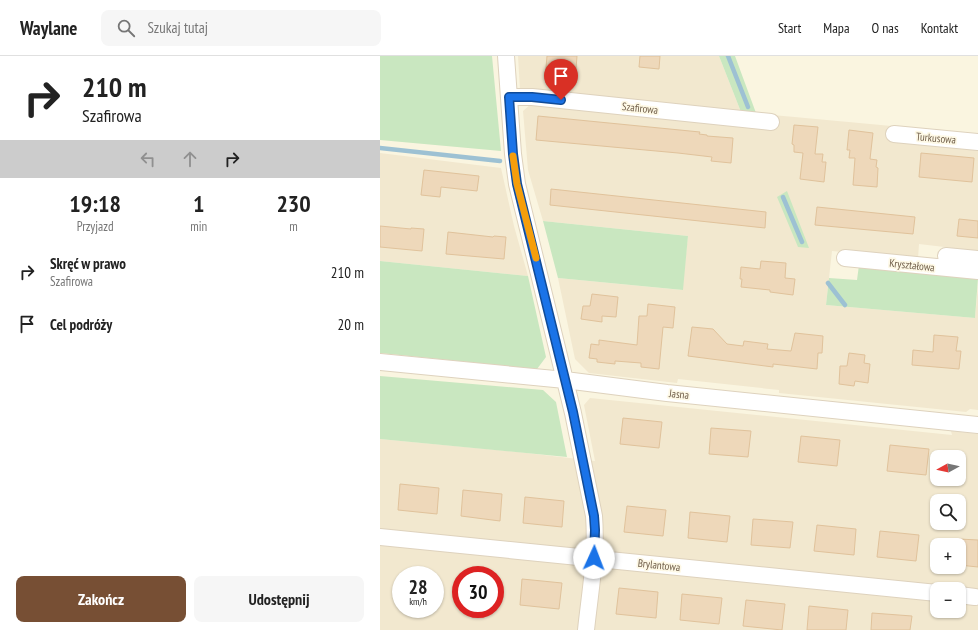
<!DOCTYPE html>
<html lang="pl">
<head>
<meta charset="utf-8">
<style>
  body { margin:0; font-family:"PT Sans Narrow",sans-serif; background:#f6f6f6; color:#222; height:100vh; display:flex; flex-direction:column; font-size:15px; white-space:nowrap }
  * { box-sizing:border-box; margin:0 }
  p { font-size:13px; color:#767676 }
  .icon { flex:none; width:22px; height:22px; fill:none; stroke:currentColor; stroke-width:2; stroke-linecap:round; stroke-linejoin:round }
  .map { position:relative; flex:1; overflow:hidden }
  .sheet { display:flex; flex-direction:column; background:#fff; width:380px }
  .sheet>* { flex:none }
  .hud { background:#fff; color:#222; overflow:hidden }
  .needle { width:26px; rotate:262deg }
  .controls { position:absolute; left:550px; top:394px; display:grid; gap:8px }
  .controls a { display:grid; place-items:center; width:36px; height:36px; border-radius:8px; background:#fff; box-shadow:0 1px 3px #0004; font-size:20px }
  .speed { position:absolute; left:12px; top:510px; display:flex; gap:8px; font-size:20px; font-weight:700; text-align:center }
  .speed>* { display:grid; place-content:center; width:52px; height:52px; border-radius:50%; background:#fff; box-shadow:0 1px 3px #0004; line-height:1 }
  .speed small { font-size:10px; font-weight:400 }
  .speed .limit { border:6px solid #d22; background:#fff; color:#111 }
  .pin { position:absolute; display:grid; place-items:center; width:34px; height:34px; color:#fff; margin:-41px -17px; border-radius:50% 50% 50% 0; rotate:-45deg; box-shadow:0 0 4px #0007 }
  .pin .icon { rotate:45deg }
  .me { position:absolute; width:44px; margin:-22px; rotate:2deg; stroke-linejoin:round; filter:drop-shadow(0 0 3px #0008) }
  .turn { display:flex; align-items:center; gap:14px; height:84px; padding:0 16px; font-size:18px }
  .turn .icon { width:52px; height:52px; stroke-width:2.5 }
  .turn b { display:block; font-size:28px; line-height:34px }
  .lanes { display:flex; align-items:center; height:38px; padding:0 16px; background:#0003; justify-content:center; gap:20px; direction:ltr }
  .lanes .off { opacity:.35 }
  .eta { display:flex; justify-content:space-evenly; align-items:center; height:68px; text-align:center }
  .eta b { font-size:24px; font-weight:700; line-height:28px }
  .primary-button { display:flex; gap:8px; margin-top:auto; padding:8px 16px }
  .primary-button a { flex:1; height:46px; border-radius:8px; background:#774f34; color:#fff; font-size:16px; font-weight:700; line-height:46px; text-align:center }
  .primary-button a+a { background:#f6f6f6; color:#222 }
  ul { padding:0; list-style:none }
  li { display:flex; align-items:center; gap:12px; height:52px; padding:0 16px }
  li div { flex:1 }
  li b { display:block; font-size:15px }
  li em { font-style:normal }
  header { display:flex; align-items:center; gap:24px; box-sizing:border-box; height:56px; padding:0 20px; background:#fff; border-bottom:1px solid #e0e0e0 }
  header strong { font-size:19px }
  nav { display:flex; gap:22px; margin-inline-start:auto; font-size:14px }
  .search { width:280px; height:36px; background:#f6f6f6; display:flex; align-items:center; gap:10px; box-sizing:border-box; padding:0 14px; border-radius:8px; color:#767676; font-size:15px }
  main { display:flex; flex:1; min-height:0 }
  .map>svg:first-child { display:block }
</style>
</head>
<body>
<header>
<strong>Waylane</strong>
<div class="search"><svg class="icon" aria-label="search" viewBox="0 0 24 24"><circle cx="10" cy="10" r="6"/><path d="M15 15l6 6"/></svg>Szukaj tutaj</div>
<nav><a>Start</a><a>Mapa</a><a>O nas</a><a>Kontakt</a></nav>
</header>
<main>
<section class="sheet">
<div class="hud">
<div class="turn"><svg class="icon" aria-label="right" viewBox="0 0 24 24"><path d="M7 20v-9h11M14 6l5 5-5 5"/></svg><div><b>210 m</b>Szafirowa</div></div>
<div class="lanes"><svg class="icon off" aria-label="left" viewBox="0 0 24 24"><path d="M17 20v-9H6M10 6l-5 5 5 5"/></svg><svg class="icon off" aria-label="ahead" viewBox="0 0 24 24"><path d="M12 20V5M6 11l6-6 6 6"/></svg><svg class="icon" aria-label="right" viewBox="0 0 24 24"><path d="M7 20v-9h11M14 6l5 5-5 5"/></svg></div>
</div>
<div class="eta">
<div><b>19:18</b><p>Przyjazd</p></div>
<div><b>1</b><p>min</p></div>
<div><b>230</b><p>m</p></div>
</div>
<ul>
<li><svg class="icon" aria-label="right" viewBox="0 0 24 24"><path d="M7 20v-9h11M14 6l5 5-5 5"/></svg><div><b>Skręć w prawo</b><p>Szafirowa</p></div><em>210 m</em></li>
<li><svg class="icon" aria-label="arrive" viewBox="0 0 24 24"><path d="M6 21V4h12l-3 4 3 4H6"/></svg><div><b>Cel podróży</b></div><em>20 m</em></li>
</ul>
<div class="primary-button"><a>Zakończ</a><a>Udostępnij</a></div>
</section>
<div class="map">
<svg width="598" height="574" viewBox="0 0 598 574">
  <rect width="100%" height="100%" fill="#faf5e0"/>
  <path fill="#f2e8cf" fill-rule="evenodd" d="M 138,0 L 339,0 L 361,56 L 598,78 L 598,195 L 539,188 L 538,203 L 452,195 L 446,249 L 595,262 L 598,230 L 598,354 L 590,353 L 586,356 L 399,337 L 399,334 L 298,323 L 297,327 L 209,317 L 195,303 L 178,222 L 302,234 L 308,180 L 163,165 L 148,114 L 143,55 L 151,48 L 140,34 Z
    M 0,97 L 121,112 L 134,170 L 148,220 L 0,205 Z
    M 210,342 L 572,379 L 571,375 L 598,378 L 598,574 L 0,574 L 0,383 L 138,396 L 215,405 L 204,349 ZM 557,401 L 579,401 L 579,423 L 557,423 ZM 557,445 L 579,445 L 579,467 L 557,467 ZM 557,489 L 579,489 L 579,511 L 557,511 ZM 21,519 L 55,519 L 55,553 L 21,553 ZM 81,519 L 115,519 L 115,553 L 81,553 ZM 557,533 L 579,533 L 579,555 L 557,555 Z"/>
  <path fill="#c9e7c0" d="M 0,0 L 112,0 L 121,95 L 0,84 Z
    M 339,0 L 355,0 L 376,57 L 361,56 Z
    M 407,135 L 429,192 L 418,191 L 397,141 Z
    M 163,165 L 308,180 L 303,234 L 178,222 Z
    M 0,205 L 148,220 L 166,301 L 157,313 L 0,297 Z
    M 479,209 L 598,222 L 595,262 L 446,249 L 449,222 L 477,224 Z
    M 0,320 L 163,334 L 176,346 L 187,401 L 0,383 Z"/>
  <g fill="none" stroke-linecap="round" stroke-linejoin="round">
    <path stroke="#9dc1d3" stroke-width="4.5" d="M 348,0 L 368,51
      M 0,92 L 120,105
      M 403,141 L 422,186
      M 448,227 L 465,249"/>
  </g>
  <path fill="#eed8ba" stroke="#e0c29b" d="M 167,0 L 197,0 L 195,26 L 165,23 Z
    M 260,0 L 280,0 L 279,13 L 259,11 Z
    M 158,60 L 320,76 L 319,78 L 327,79 L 327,80 L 353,82 L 351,107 L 331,105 L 332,101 L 298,97 L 156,84 Z
    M 414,69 L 438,71 L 435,98 L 443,98 L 442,106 L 446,106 L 444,126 L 420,123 L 423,97 L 414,96 L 414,89 L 412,88 Z
    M 469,74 L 493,77 L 490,103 L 497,104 L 496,111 L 498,112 L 497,131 L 473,129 L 475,102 L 469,102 L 470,94 L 467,94 Z
    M 541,97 L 594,102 L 592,126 L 539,121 Z
    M 44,114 L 99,120 L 97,135 L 61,131 L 60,141 L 41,139 Z
    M 171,133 L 386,156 L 385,172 L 170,149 Z
    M 437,151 L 535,161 L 533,178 L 435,169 Z
    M 579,163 L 598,165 L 598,182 L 577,180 Z
    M 0,170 L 31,173 L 31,172 L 44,173 L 42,195 L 0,191 Z
    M 68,176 L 113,181 L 114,180 L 126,181 L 124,203 L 66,198 Z
    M 381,205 L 406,207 L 405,222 L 415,223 L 413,239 L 390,236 L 390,234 L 361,231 L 362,223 L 360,223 L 361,211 L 380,213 Z
    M 212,238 L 238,241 L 236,261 L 222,260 L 222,266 L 201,263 L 203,250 L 210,250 Z
    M 268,248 L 295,251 L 293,272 L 283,271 L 279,313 L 261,311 L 261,307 L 235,305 L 235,308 L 217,306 L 217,303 L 209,302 L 211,288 L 219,289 L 219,284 L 257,289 L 259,260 L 267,260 Z
    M 312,271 L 333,273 L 347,288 L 363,290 L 364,285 L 388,288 L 387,293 L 411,295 L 415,277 L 443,280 L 442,297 L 438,297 L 437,313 L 393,308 L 393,311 L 308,300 Z
    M 554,279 L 578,281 L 576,295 L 581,295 L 579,313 L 532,309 L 533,294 L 553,296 Z
    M 469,297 L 485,299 L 484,307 L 490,308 L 488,327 L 475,325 L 474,330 L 459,328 L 460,310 L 467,310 Z
    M 243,362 L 282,366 L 279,392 L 240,388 Z
    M 331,372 L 371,375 L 368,401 L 329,398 Z
    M 421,380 L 460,384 L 457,410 L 418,406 Z
    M 510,389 L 549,393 L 546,419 L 507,415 Z
    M 20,428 L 59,432 L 57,458 L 18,454 Z
    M 83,434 L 122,438 L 120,465 L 81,460 Z
    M 145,441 L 184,445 L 182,471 L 143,467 Z
    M 247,450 L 286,454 L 283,480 L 244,476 Z
    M 310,456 L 350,460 L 347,486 L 308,482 Z
    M 373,463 L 413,466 L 410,492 L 371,489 Z
    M 437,469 L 476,473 L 474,499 L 434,495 Z
    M 500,475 L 539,479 L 536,505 L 497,501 Z
    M 579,483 L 598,484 L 598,511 L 579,509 Z
    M 142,523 L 182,527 L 179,553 L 140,549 Z
    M 239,532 L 278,536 L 276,562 L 236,558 Z
    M 302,538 L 342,542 L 339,568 L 300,564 Z
    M 366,544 L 405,548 L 402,574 L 363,570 Z
    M 429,550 L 468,554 L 466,574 L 427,574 Z
    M 492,557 L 532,560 L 530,574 L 491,574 Z"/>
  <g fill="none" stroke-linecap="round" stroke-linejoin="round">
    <g stroke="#ded2bd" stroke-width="18">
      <path id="minor" d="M 126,0 L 133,98 L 137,128 L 193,357 L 214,460 C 217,498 210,536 206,574
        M 129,41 L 152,41 L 391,66
        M 514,78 L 598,86
        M 566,200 L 598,203
        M 465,202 L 598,215
        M 0,306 L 185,324 L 287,337 L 598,369
        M 0,481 L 557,537
        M 579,539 L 595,541"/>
    </g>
    <use href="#minor" stroke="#fff" stroke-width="16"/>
  </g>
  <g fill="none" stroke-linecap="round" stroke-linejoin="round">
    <g stroke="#114b97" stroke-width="10">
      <path id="route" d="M 181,44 L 152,41 L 129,41 L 133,98 L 137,128 L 193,356 L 214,460 L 215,474 L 214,502"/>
    </g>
    <use href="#route" stroke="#1a73e8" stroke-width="7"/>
    <path stroke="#f59e0b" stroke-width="7" d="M 133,100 L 137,128 L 156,202"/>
  </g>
  <g text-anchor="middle" stroke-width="3.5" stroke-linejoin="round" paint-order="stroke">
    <g font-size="11" fill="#705e49" stroke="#fef9e6">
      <text transform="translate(260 52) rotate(6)" y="4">Szafirowa</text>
      <text transform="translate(556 82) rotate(5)" y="4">Turkusowa</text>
      <text transform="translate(532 209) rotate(6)" y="4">Kryształowa</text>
      <text transform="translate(299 338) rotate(6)" y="4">Jasna</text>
      <text transform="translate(279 509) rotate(6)" y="4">Brylantowa</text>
    </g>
  </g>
</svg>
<div class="controls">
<a><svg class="needle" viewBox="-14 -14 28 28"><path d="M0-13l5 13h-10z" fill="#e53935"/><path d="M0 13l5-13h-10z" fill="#767676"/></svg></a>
<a><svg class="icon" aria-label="search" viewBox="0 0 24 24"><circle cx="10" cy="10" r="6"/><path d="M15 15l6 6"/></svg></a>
<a>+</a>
<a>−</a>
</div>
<div class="speed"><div>28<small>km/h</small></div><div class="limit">30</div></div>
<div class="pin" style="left:181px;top:44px;background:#d93025"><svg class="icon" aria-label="arrive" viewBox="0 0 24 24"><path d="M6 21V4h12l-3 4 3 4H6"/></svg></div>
<svg class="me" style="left:214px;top:502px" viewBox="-20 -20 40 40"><circle r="19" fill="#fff"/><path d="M0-13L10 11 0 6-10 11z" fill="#1a73e8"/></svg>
</div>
</main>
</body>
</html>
